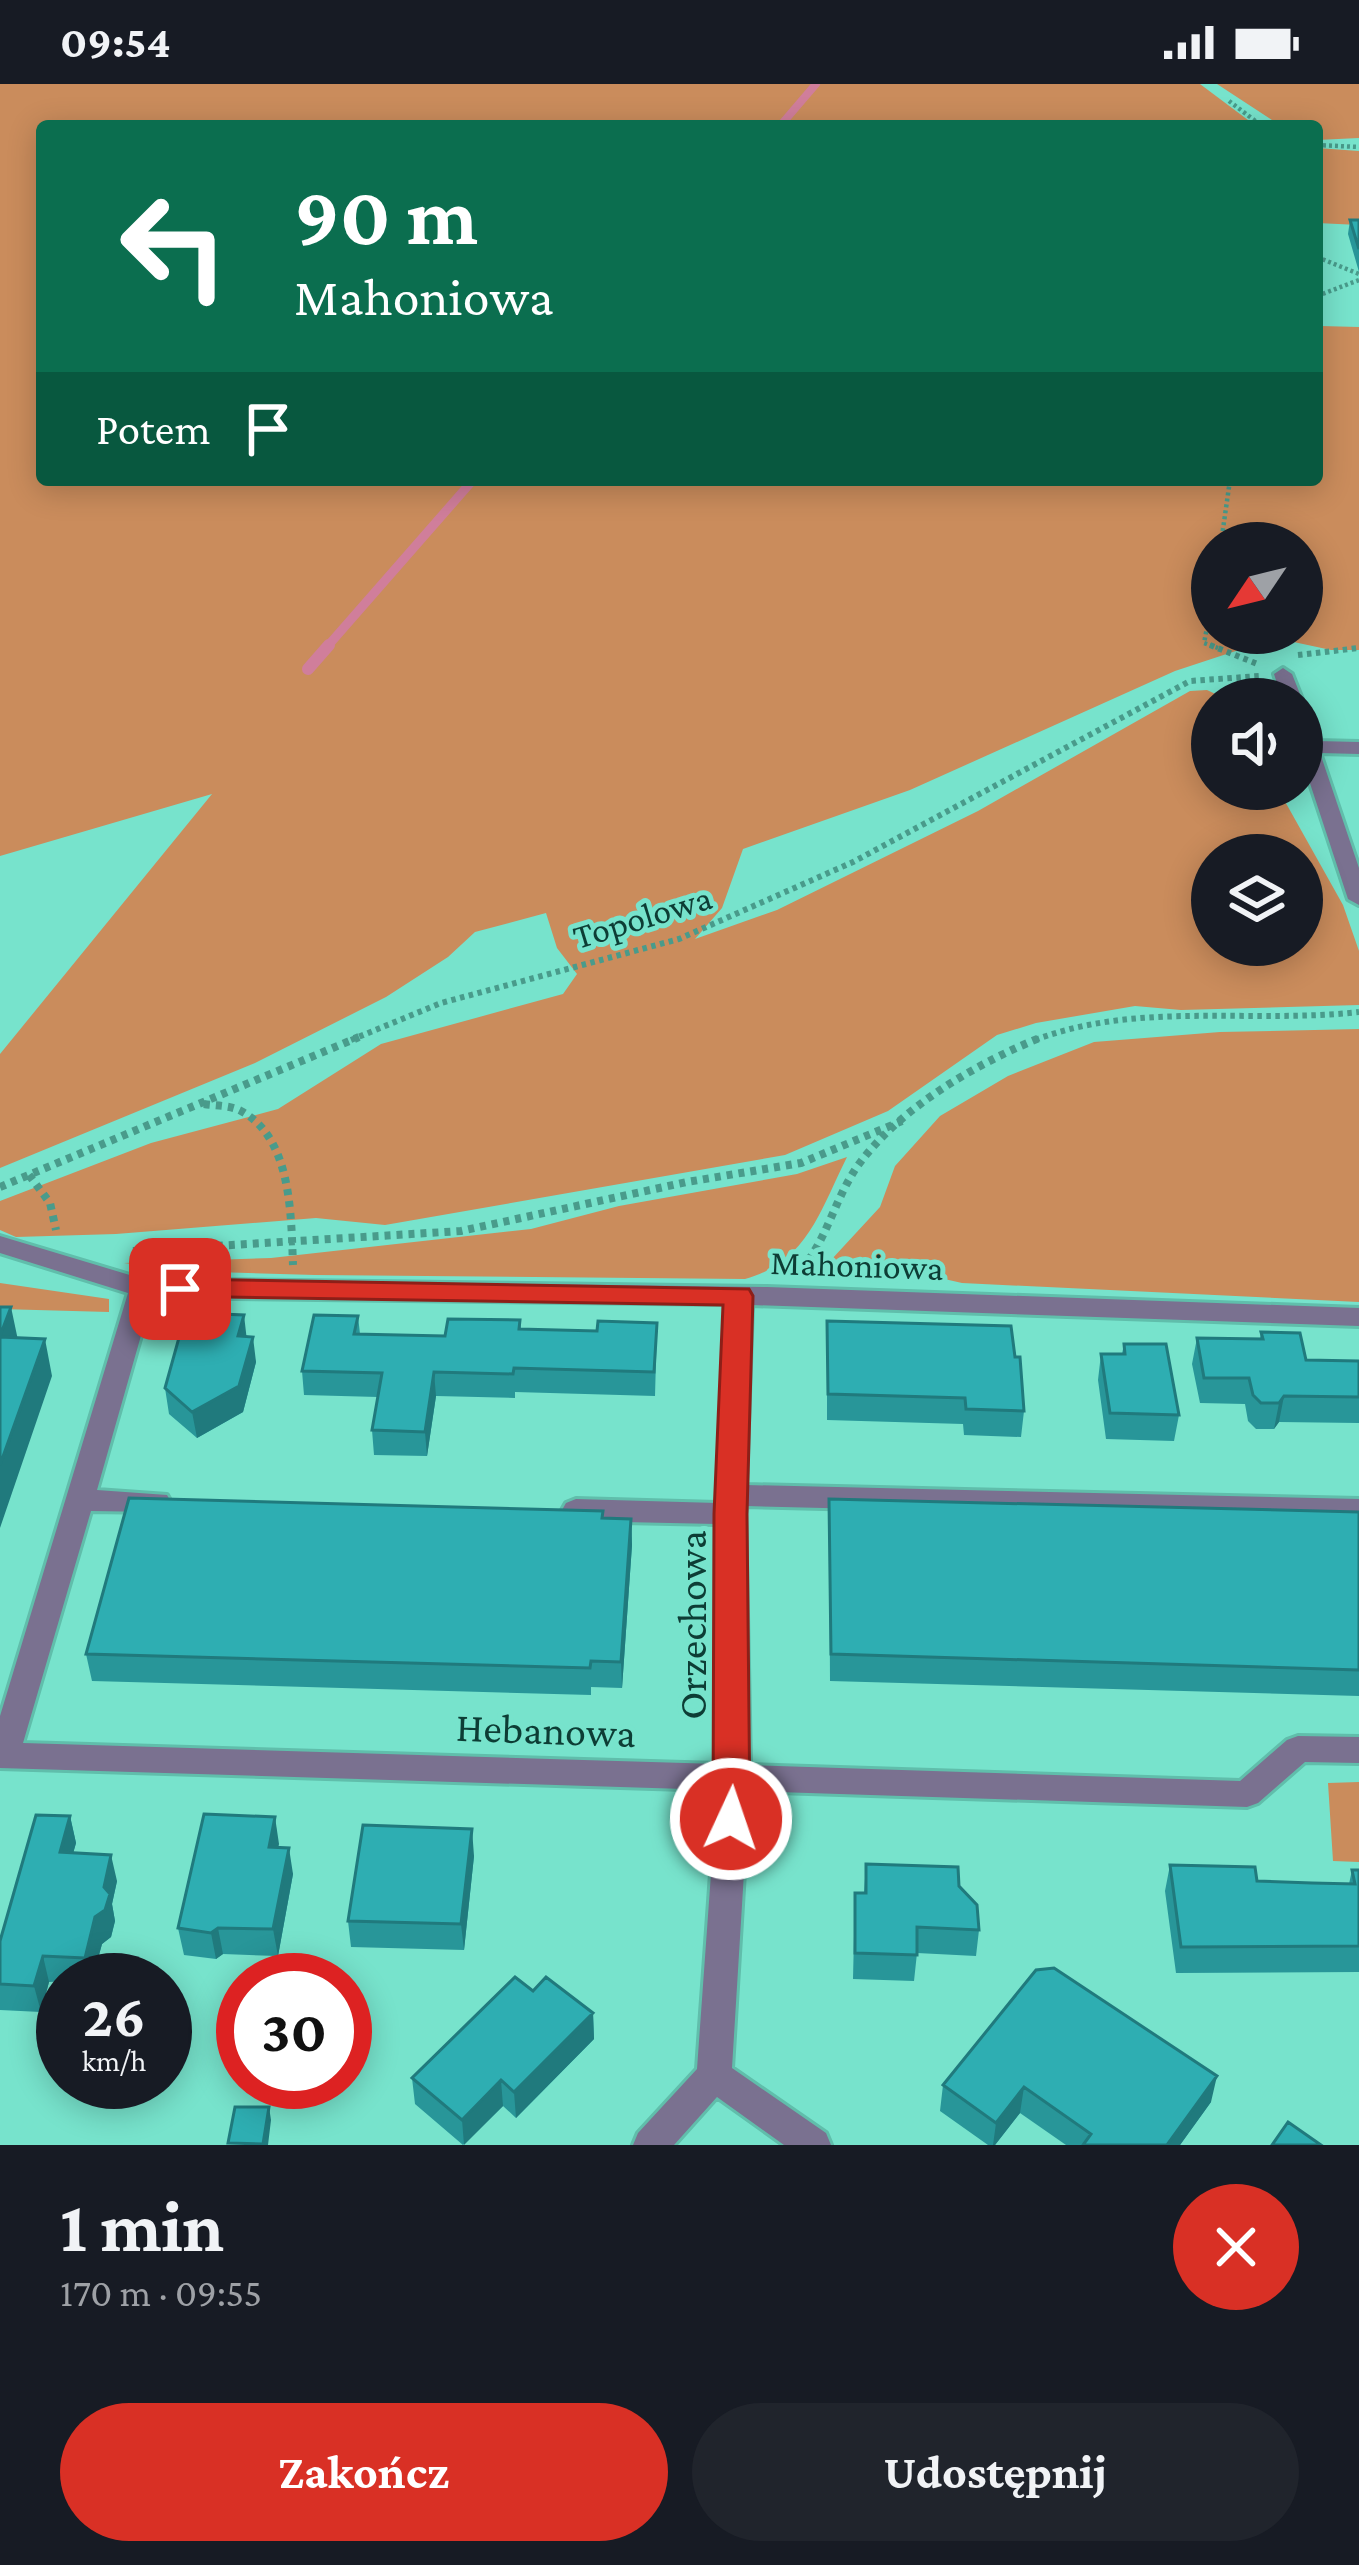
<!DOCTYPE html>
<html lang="pl">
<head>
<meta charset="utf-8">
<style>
  body { margin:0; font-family:"Crimson Pro",serif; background:#20242c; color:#f1f3f6; height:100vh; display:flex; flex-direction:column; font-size:45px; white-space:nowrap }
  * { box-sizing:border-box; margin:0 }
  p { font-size:39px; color:#9ea1a6 }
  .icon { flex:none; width:66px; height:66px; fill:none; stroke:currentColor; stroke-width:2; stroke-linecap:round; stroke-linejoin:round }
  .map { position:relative; height:2061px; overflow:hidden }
  .panel { display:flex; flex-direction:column; background:#171b24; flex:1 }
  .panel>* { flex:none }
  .banner { position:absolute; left:36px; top:36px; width:1287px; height:366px; border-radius:12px; box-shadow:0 6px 30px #0003; background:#0b6e4f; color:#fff; overflow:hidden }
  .needle { width:78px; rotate:235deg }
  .fabs { position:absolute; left:1191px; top:438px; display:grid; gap:24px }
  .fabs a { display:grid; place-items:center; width:132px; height:132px; border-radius:50%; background:#171b24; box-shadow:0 6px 30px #0003; font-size:60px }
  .speed { position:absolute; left:36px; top:1869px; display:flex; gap:24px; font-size:60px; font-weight:700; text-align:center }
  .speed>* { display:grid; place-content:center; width:156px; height:156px; border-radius:50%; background:#171b24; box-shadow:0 6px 30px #0003; line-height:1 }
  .speed small { font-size:30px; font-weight:400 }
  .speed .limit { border:18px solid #d22; background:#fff; color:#111 }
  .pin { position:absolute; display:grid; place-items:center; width:102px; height:102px; color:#fff; margin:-51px; border-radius:24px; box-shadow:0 6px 18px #0006 }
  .me { position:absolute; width:132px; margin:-66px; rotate:3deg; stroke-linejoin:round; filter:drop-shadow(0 0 9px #0008) }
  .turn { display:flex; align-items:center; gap:42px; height:252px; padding:0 60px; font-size:54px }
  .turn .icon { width:156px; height:156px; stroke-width:2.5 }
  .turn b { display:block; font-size:84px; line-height:102px }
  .then { display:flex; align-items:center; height:114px; padding:0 60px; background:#0003; gap:24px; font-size:45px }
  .round { display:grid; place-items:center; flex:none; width:126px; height:126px; border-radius:63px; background:#20242c }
  .headline { display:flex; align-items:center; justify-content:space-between; height:204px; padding:0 60px }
  h1 { font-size:72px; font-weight:700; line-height:90px }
  .button { display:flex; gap:24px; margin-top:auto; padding:24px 60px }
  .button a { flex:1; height:138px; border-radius:72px; background:#d93025; color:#fff; font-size:48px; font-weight:700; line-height:138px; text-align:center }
  .button a+a { background:#20242c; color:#f1f3f6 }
  .status { display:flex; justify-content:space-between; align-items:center; height:84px; padding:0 60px; background:#171b24; direction:ltr }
  .status svg { height:33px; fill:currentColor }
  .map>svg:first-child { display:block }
</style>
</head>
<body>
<div class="status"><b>09:54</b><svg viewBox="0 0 49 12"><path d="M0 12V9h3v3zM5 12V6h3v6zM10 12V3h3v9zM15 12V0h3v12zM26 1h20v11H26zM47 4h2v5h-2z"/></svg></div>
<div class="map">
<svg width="1359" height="2061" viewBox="0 0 1359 2061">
  <rect width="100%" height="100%" fill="#77e3cc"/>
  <path fill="#ca8c5c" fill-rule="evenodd" d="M 0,0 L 1200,0 L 1256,42 L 42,42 L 42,396 L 1317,396 L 1317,231 L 1320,242 L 1359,243 L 1359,566 L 1331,566 L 1275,554 L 1175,587 L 910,706 L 743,765 L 722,824 L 695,855 L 777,826 L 978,727 L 1190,607 L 1207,606 L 1226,615 L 1212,615 L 1212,705 L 1278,705 L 1343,821 L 1359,867 L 1359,921 L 1181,926 L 1135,922 L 1036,939 L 997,951 L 888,1027 L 785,1071 L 385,1141 L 316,1134 L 116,1150 L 16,1153 L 0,1146 L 0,1117 L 151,1059 L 278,1025 L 381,960 L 563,910 L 577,890 L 557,864 L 546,829 L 475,848 L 448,873 L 386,913 L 255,979 L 0,1084 L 0,970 L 212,710 L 0,772 ZM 1302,459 L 1302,549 L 1212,549 L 1212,459 ZM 1212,771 L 1302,771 L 1302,861 L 1212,861 Z
    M 1217,0 L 1359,0 L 1359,54 L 1317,56 L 1317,42 L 1281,42 Z
    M 1317,64 L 1359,67 L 1359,141 L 1317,139 Z
    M 1359,945 L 1359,1218 L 962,1199 L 896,1184 L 819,1189 L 880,1123 L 895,1082 L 940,1032 L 1008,992 L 1094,958 L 1220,948 Z
    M 847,1073 C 820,1127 807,1178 745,1195 L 315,1191 L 183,1187 L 124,1179 L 271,1174 L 531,1145 L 619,1122 L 797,1090 Z
    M 0,1199 L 109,1215 L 109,1228 L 0,1225 Z
    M 1359,1698 L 1359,1778 L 1333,1777 L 1328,1699 Z"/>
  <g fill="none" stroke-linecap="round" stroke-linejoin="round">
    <path stroke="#d07e9b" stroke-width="8" d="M 780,42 L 816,0"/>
    <path stroke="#d07e9b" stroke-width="9" d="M 326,564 L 473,396"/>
    <path stroke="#d07e9b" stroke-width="12" d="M 308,585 L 329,561"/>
    <g stroke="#60beab" stroke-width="6">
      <path id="minor" d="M 1283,584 L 1292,590 L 1302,615 L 1282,615 L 1274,590 Z
        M 1302,640 L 1309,642 L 1316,657 L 1359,658 L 1359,670 L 1320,669 L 1359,784 L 1359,821 L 1348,815 L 1302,675 Z
        M 0,1152 L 143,1195 L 767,1203 L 1359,1224 L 1359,1242 L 752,1221 L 746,1401 L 1359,1415 L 1359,1437 L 746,1422 L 745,1430 L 750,1681 L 1240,1697 L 1287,1656 L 1298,1652 L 1359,1653 L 1359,1679 L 1305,1678 L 1258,1719 L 1247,1723 L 749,1707 L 732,1984 L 826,2049 L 831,2061 L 784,2061 L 717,2013 L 674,2061 L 633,2061 L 638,2049 L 697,1985 L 717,1706 L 0,1684 L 0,1632 L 128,1209 L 0,1169 ZM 152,1213 L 726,1220 L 717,1419 L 576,1415 L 566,1419 L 562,1426 L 566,1433 L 576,1437 L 717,1440 L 718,1680 L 23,1659 L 91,1427 L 157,1428 L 167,1425 L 171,1418 L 167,1411 L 97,1406 Z"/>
    </g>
    <path stroke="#499b8b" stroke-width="4.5" stroke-dasharray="3 3" stroke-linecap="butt" d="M 1229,17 L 1262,42
      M 1317,61 L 1359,63
      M 1317,173 L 1359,190
      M 1317,212 L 1359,196
      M 1221,459 L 1230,396
      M 1212,518 L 1204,559 L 1218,564"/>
    <path stroke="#499b8b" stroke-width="6" stroke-dasharray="4.5 4.5" stroke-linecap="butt" d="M 1210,561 L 1260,581
      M 1298,571 L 1359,564
      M 351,956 L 441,919 L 679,855 L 853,778 L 1190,597 L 1259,592
      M 1035,956 C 1137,917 1252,940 1359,928"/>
    <path stroke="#499b8b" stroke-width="8" stroke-dasharray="6 6" stroke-linecap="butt" d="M 204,1020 C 216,1022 230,1021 241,1027 C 292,1054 291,1132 293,1181
      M 29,1091 L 50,1119 L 56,1146
      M 0,1103 L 359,953
      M 133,1167 L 461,1147 L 687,1098 L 801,1079 L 902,1037
      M 801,1186 C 828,1154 835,1113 859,1080 C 901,1023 977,979 1042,953"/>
    <use href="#minor" fill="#7a7190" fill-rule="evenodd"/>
  </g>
  <path fill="#289699" d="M 1350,136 L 1359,136 L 1359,188 L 1348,150 Z
    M 358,1232 L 360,1250 L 445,1252 L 520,1236 L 521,1246 L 597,1247 L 657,1239 L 655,1312 L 515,1308 L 515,1314 L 436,1312 L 427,1372 L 374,1371 L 372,1346 L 378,1313 L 304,1311 L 302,1287 Z
    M 827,1237 L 1015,1273 L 1024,1327 L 1021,1353 L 964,1351 L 963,1340 L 827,1336 Z
    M 1261,1248 L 1306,1276 L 1359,1277 L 1359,1339 L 1279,1338 L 1274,1345 L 1256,1345 L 1248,1337 L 1245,1320 L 1200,1319 L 1192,1280 L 1197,1254 L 1260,1255 Z
    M 247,1252 L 256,1278 L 243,1328 L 197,1354 L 169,1330 L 165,1304 Z
    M 1124,1260 L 1179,1331 L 1174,1357 L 1106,1355 L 1098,1296 L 1101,1270 L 1122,1270 Z
    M 829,1415 L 1359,1428 L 1359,1612 L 830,1597 Z
    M 604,1434 L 631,1435 L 632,1461 L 622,1604 L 591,1603 L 591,1611 L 92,1597 L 86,1570 Z
    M 70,1732 L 76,1759 L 73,1769 L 117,1797 L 112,1820 L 115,1837 L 111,1853 L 102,1860 L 92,1896 L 49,1898 L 41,1928 L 0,1926 L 0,1857 Z
    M 275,1733 L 278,1763 L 293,1790 L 278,1872 L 223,1870 L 216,1875 L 184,1871 L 178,1844 Z
    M 474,1772 L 464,1866 L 351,1863 L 348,1837 Z
    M 866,1780 L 959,1802 L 979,1846 L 976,1872 L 917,1869 L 914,1897 L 853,1895 L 855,1809 L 864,1809 Z
    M 1170,1781 L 1257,1797 L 1349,1800 L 1352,1786 L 1359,1786 L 1359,1888 L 1176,1889 L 1165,1807 Z
    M 1036,1886 L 1211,2018 L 1180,2061 L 1066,2061 L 1020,2029 L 995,2061 L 988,2061 L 940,2027 L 943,2001 Z
    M 533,1907 L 593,1929 L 594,1955 L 516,2034 L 503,2022 L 463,2061 L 415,2020 L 412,1994 Z"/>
  <path fill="#207a7d" d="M 11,1223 L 19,1261 L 0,1252 Z
    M 244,1231 L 247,1257 L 238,1252 Z
    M 253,1253 L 256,1278 L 243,1328 L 197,1354 L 192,1328 Z
    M 45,1255 L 52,1292 L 0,1444 L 0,1381 Z
    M 434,1288 L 436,1312 L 427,1372 L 425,1348 Z
    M 1284,1312 L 1279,1338 L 1274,1345 L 1279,1319 Z
    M 631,1435 L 632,1461 L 622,1604 L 621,1578 Z
    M 70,1732 L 76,1759 L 66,1795 L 60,1768 Z
    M 275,1733 L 279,1760 L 273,1789 L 269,1763 Z
    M 472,1745 L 474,1772 L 464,1866 L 461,1840 Z
    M 289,1764 L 293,1790 L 278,1872 L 273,1845 Z
    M 111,1771 L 117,1797 L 112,1820 L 115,1837 L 111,1853 L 102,1860 L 92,1896 L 91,1896 L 85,1874 Z
    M 218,1844 L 223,1870 L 216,1875 L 211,1849 Z
    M 43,1872 L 49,1898 L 41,1928 L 34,1902 Z
    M 593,1929 L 594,1955 L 516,2034 L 514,2008 Z
    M 1217,1992 L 1211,2018 L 1180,2061 L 1167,2061 Z
    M 501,1996 L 503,2022 L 464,2061 L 462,2036 Z
    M 1024,2003 L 1020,2029 L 995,2061 L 993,2061 L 996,2039 Z
    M 269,2023 L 271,2036 L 268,2061 L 263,2061 Z"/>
  <path fill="#2eaeb2" stroke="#207a7d" stroke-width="3" d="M 1350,136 L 1359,136 L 1359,165 Z
    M 0,1223 L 11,1223 L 0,1252 Z
    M 195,1229 L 244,1231 L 238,1252 L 253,1253 L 239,1302 L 192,1328 L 165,1304 L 180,1250 L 189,1250 Z
    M 314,1231 L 358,1232 L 354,1250 L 445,1252 L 448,1235 L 520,1236 L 519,1245 L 597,1247 L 598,1237 L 657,1239 L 654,1288 L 514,1284 L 513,1290 L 434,1288 L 425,1348 L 372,1346 L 382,1289 L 302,1287 Z
    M 827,1237 L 1011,1242 L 1015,1273 L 1020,1273 L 1024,1327 L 966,1325 L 965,1314 L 828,1310 Z
    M 1261,1248 L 1300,1249 L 1306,1276 L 1359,1277 L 1359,1313 L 1284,1312 L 1279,1319 L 1261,1319 L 1253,1311 L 1249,1294 L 1204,1294 L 1197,1254 L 1263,1255 Z
    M 0,1253 L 45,1255 L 0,1381 Z
    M 1124,1260 L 1166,1260 L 1179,1331 L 1110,1329 L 1101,1270 L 1125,1270 Z
    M 129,1414 L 603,1427 L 602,1434 L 631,1435 L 621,1578 L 591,1577 L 590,1584 L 86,1570 Z
    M 829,1415 L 1359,1428 L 1359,1586 L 831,1570 Z
    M 204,1730 L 275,1733 L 269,1763 L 289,1764 L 273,1845 L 218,1844 L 211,1849 L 178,1844 Z
    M 36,1731 L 70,1732 L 60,1768 L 111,1771 L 104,1803 L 110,1810 L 105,1826 L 95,1833 L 85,1874 L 43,1872 L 34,1902 L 0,1900 L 0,1857 Z
    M 363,1741 L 472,1745 L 461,1840 L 348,1837 Z
    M 866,1780 L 958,1783 L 959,1802 L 977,1821 L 979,1846 L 917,1843 L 917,1871 L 855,1869 L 855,1809 L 866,1809 Z
    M 1170,1781 L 1255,1783 L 1257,1797 L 1312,1799 L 1355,1800 L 1352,1786 L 1359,1786 L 1359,1862 L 1181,1863 Z
    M 1054,1884 L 1217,1992 L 1167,2061 L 1083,2061 L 1091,2050 L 1024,2003 L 996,2039 L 943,2001 L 1036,1886 Z
    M 515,1893 L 533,1907 L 546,1893 L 593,1929 L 514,2008 L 501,1996 L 462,2036 L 412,1994 Z
    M 235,2023 L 269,2023 L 263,2060 L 228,2059 Z
    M 1288,2038 L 1321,2061 L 1272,2061 Z"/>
  <path fill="#d93025" stroke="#8d1f18" stroke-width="3" d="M 180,1195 L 749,1205 L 753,1212 L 747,1430 L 750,1735 L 744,1746 L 731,1750 L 718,1746 L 713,1735 L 714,1430 L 723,1221 L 169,1212 L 165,1205 Z"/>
  <g text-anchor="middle" stroke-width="10" stroke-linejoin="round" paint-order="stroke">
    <g font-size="36" fill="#0d3d35" stroke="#77e3cc">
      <text transform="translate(642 832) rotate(-17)" y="13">Topolowa</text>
      <text transform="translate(857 1180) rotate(2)" y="13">Mahoniowa</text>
    </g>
    <g font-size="42" fill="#0d3d35" stroke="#77e3cc">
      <text transform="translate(691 1541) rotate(-90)" y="15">Orzechowa</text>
      <text transform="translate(546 1645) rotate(2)" y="15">Hebanowa</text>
    </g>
  </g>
</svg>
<div class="fabs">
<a><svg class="needle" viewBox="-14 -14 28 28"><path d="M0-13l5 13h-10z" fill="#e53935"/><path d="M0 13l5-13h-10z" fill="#9ea1a6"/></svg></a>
<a><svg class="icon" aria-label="sound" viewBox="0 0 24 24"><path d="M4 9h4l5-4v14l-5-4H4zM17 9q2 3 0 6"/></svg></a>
<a><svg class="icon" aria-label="layers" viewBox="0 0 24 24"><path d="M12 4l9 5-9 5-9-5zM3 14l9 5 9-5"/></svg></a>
</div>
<div class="speed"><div>26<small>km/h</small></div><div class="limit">30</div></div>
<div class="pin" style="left:180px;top:1205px;background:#d93025"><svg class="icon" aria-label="arrive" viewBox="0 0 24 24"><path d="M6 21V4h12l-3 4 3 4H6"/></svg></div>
<svg class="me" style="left:731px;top:1735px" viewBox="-20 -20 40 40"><circle r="17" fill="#d93025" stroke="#fff" stroke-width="3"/><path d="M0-11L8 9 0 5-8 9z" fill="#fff"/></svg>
<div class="banner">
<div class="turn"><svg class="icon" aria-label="left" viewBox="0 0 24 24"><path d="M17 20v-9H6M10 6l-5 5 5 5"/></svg><div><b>90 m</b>Mahoniowa</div></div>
<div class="then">Potem<svg class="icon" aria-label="arrive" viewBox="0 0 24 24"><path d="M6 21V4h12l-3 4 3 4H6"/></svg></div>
</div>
</div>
<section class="panel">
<div class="headline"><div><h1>1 min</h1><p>170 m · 09:55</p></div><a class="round" style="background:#d93025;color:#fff"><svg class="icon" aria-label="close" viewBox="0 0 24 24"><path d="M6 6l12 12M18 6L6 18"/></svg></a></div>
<div class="button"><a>Zakończ</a><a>Udostępnij</a></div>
</section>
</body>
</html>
